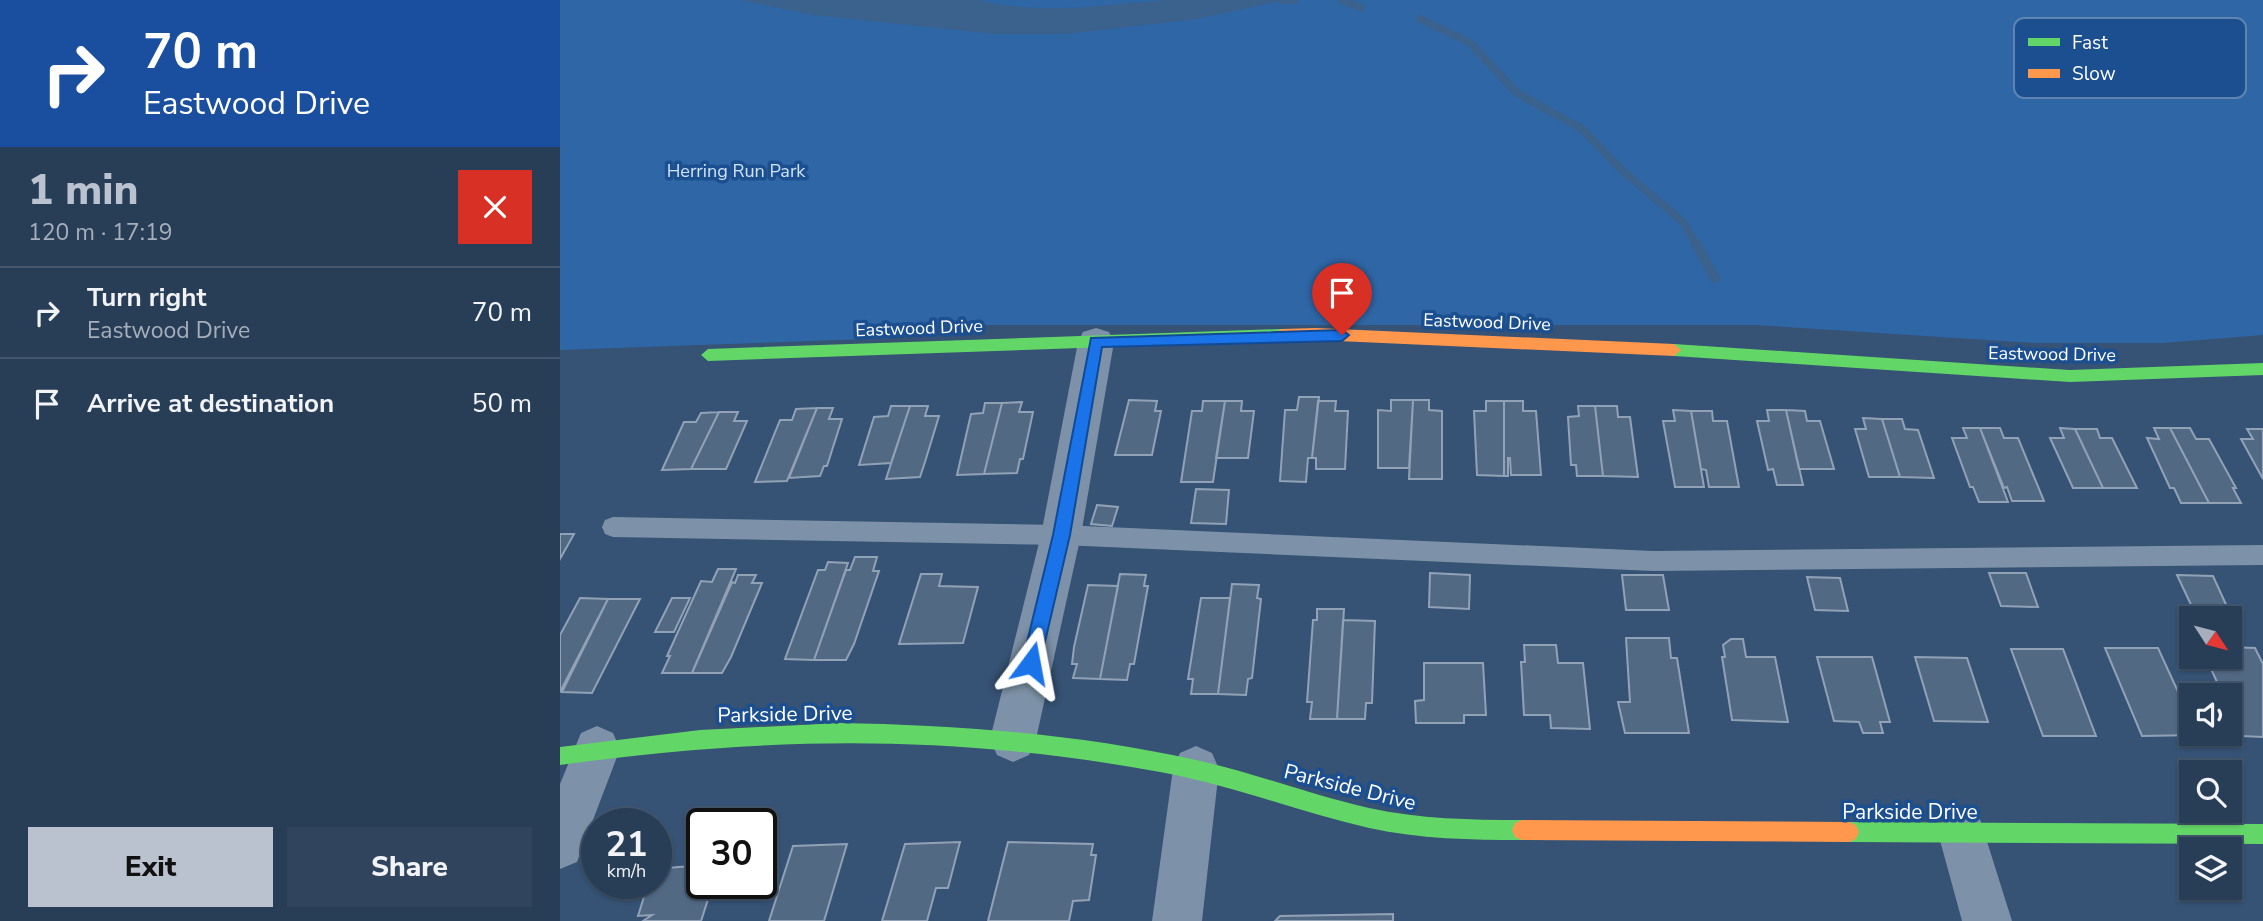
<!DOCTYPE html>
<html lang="en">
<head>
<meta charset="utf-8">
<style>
  body { margin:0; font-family:"Nunito Sans",sans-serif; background:#30455d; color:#f1f3f6; height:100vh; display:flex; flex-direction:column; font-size:26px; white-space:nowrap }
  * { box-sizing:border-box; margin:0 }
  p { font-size:23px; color:#a5aeba }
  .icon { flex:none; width:38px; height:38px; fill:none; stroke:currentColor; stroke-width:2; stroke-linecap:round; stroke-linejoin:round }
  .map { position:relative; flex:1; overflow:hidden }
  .drawer { display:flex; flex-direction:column; background:#283e57; width:560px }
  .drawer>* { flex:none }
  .banner { background:#1a4fa0; color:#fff; overflow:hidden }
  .needle { width:46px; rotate:126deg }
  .controls { position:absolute; left:1619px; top:606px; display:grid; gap:14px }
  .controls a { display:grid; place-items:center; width:63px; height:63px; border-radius:0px; background:#283e57; box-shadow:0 2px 5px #0004,0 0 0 2px #44576d; font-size:35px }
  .speed { position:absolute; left:21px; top:808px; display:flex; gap:14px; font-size:35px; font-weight:700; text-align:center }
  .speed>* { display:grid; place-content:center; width:91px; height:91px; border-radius:50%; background:#283e57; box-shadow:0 2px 5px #0004,0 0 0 2px #44576d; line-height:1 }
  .speed small { font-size:18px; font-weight:400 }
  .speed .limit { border:4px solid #111; border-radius:10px; background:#fff; color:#111 }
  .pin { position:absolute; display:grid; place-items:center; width:60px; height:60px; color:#fff; margin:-72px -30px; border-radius:50% 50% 50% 0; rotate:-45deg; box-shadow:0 0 7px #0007 }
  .pin .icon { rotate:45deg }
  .me { position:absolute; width:77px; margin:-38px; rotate:13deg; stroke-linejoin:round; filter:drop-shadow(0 0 5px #0008) }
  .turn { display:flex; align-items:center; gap:24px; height:147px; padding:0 28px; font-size:32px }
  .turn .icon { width:91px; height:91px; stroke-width:2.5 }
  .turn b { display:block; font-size:49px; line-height:60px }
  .round { display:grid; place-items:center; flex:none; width:74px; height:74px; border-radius:0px; background:#30455d }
  .headline { display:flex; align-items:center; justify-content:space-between; height:119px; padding:0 28px }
  h1 { font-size:42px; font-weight:800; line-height:52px; color:#b9c2ce }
  .primary-button { display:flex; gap:14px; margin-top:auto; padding:14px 28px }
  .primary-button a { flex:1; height:80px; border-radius:0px; background:#b9c2ce; color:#111; font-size:28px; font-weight:800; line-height:80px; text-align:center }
  .primary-button a+a { background:#30455d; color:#f1f3f6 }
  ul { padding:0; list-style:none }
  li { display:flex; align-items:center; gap:21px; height:91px; padding:0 28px; border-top:2px solid #44576d }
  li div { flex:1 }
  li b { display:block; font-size:26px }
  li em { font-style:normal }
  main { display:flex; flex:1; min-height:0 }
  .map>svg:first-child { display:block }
</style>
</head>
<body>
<main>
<section class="drawer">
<div class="banner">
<div class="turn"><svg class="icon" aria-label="right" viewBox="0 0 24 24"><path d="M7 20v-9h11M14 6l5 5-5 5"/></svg><div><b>70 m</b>Eastwood Drive</div></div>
</div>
<div class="headline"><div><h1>1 min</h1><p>120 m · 17:19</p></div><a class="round" style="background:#d93025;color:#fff"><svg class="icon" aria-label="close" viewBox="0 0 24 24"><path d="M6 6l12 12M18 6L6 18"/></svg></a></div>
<ul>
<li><svg class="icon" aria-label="right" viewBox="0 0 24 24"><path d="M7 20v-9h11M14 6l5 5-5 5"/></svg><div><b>Turn right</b><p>Eastwood Drive</p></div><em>70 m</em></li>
<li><svg class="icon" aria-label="arrive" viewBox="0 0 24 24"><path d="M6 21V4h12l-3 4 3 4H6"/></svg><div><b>Arrive at destination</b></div><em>50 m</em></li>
</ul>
<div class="primary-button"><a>Exit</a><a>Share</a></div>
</section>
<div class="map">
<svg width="1703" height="921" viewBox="0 0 1703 921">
  <rect width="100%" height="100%" fill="#365274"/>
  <path fill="#2f66a5" d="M 0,0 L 1703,0 L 1703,335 L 1603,343 L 1473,343 L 1195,325 L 340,325 L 335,338 L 0,350 Z"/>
  <path fill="#3b618d" d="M 179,0 L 419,0 C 481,16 544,5 607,0 C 646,0 686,0 725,0 L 637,19 L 506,34 L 436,34 L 253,15 Z"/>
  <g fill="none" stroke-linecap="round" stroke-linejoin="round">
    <path stroke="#3b618d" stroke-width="8" d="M 722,0 L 735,0
      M 782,0 L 801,8
      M 860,19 L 909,42 L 957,93 L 1022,129 L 1063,171 L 1123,222 L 1136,244"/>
    <path stroke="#3b618d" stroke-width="10" d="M 1135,242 L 1155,278"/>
  </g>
  <path fill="#526984" stroke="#92a2b6" stroke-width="2" d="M 739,397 L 759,397 L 752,458 L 748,458 L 746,482 L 720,481 L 725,410 L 737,410 Z
    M 569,400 L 597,401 L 595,411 L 601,411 L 592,455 L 555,455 Z
    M 831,400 L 853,400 L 849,468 L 818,468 L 818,410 L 831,411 Z
    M 853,400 L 869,400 L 869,410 L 882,411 L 882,479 L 849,479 Z
    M 643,401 L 665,401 L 653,482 L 621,482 L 632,411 L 642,411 Z
    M 665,401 L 682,401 L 681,411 L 694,411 L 688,458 L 656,458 Z
    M 758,401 L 776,401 L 775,411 L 788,411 L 785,469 L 756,469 L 756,458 L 752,458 Z
    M 926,401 L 944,401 L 944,476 L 917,475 L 914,411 L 926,411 Z
    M 944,401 L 963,401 L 963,411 L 976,411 L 981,475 L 951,475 L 950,458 L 948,458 L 948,476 L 944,476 Z
    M 462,402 L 459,412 L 473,412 L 463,459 L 460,459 L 457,473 L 424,474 L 442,403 Z
    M 425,403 L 442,403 L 424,474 L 397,475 L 411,414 L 423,413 Z
    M 331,406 L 350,406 L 331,463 L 299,465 L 314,417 L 328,416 Z
    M 350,406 L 368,406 L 365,416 L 379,416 L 365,462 L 360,477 L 326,479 Z
    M 1018,406 L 1035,406 L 1043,476 L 1017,476 L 1016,465 L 1011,465 L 1008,417 L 1019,416 Z
    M 1035,406 L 1057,406 L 1058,417 L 1070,417 L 1078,477 L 1043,476 Z
    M 257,408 L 227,481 L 195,482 L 220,420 L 232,420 L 236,409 Z
    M 257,408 L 273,408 L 269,419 L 282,419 L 267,466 L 264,466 L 260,476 L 229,478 Z
    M 1113,410 L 1131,411 L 1144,487 L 1115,487 L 1103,421 L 1115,421 Z
    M 1207,410 L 1226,410 L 1243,485 L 1217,485 L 1213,469 L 1208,470 L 1197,421 L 1209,421 Z
    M 1226,410 L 1245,411 L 1247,421 L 1260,421 L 1274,469 L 1239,469 Z
    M 1131,411 L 1152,411 L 1153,421 L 1167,421 L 1179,487 L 1149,487 L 1146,470 L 1141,469 Z
    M 159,412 L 131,469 L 102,470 L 124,422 L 136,422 L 141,413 Z
    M 159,412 L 178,412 L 174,421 L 187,421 L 166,469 L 131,469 Z
    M 1303,418 L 1322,419 L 1340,477 L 1309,477 L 1295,429 L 1306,429 Z
    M 1322,419 L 1342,419 L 1345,429 L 1358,430 L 1374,478 L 1340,477 Z
    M 1403,428 L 1420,428 L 1448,502 L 1419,502 L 1413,487 L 1410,487 L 1392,438 L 1407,438 Z
    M 1420,428 L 1440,428 L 1444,438 L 1458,438 L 1484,501 L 1452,501 L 1447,487 L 1444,488 Z
    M 1500,428 L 1515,429 L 1543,488 L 1513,488 L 1490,438 L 1504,438 Z
    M 1594,428 L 1610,428 L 1649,503 L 1621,503 L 1614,488 L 1610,488 L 1587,438 L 1599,439 Z
    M 1610,428 L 1630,428 L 1636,439 L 1649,439 L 1676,488 L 1673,488 L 1681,503 L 1649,503 Z
    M 1515,429 L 1537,429 L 1540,438 L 1552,438 L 1577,488 L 1543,488 Z
    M 1687,429 L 1703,429 L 1703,479 L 1681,439 L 1693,439 Z
    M 636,489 L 669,490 L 666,524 L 631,523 Z
    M 537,505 L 558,507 L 552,526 L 531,524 Z
    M 0,534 L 14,534 L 0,559 Z
    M 295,557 L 317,557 L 313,571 L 319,571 L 294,644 L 286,660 L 254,660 L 286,570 L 290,570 Z
    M 268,562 L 288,563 L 254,660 L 225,659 L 258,570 L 265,570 Z
    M 158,569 L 176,569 L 132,673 L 102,673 L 110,656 L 107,656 L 141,581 L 152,582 Z
    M 870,573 L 910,575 L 909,609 L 869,607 Z
    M 1429,573 L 1466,573 L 1478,607 L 1441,606 Z
    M 361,574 L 382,574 L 379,586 L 418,587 L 403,643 L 339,644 Z
    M 560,574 L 586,575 L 584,586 L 588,586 L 574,664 L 570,664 L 567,680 L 540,679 Z
    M 178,575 L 196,575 L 192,583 L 202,583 L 171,657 L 162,673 L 132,673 L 172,582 L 175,583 Z
    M 1062,575 L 1103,575 L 1109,610 L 1066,610 Z
    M 1617,575 L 1653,576 L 1669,611 L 1633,609 Z
    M 1247,577 L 1280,578 L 1288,611 L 1255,610 Z
    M 672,584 L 699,585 L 697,598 L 701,599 L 692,678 L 688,679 L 686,695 L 658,694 Z
    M 528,585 L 558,586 L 540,679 L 513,678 L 517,664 L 512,664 L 514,647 Z
    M 20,598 L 48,599 L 0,692 L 0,635 Z
    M 112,598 L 130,598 L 114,632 L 95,632 Z
    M 641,598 L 670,598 L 658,694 L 631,694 L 633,679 L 628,679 Z
    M 48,599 L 80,599 L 32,693 L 2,692 Z
    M 757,609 L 784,609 L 777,719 L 750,719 L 752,702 L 747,702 L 753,620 L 757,620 Z
    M 783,620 L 815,621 L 812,703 L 806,703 L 805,719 L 777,719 Z
    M 1066,638 L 1109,638 L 1111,658 L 1117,658 L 1129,733 L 1065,733 L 1058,702 L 1070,702 Z
    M 1171,639 L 1183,639 L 1186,657 L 1215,657 L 1228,722 L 1172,720 L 1162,657 L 1165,657 L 1163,645 Z
    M 964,645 L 996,645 L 998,663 L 1023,663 L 1030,729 L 991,728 L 990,715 L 964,715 L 961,662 L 965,662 Z
    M 1670,647 L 1695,648 L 1703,664 L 1703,737 L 1682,736 L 1670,710 L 1670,695 L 1663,695 L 1645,656 L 1670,656 Z
    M 1545,648 L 1598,648 L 1631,720 L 1631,733 L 1638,735 L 1582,736 Z
    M 1451,649 L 1503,649 L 1536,736 L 1483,736 Z
    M 1257,657 L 1312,657 L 1330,722 L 1320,722 L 1323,733 L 1303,733 L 1299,722 L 1274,721 Z
    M 1355,657 L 1407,658 L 1428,722 L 1374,721 Z
    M 864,663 L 923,663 L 926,715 L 904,715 L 904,723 L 856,723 L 855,701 L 864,700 Z
    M 400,842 L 388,888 L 376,888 L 367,921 L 322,921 L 345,844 Z
    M 448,842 L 533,844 L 531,855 L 536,855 L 529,900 L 513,901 L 509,921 L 428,921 Z
    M 287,844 L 264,921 L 209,921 L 233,846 Z
    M 142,865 L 142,884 L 153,884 L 141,921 L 83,921 L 92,915 L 78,916 L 88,884 L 96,884 L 96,869 Z
    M 833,914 L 833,921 L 715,921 L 720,916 Z"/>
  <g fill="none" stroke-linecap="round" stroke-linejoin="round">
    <path fill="#7d92a8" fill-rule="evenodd" d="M 53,517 L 501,525 L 1093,551 L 1703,545 L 1703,565 L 1093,571 L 501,545 L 53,537 L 45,534 L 42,527 L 45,520 Z"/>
    <path fill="#7d92a8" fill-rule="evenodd" d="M 536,328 L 549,332 L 554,342 L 521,535 L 476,739 L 469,755 L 453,762 L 437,755 L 430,739 L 481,535 L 518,342 L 523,332 Z
      M 37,726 L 53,733 L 60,749 L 17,862 L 0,869 L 0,784 L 21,733 Z
      M 636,746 L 652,753 L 659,769 L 642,921 L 592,921 L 613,769 L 620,753 Z
      M 1402,809 L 1419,816 L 1452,921 L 1402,921 L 1378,833 L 1385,816 Z"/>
    <path fill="#63d668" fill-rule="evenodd" d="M 721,329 L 728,335 L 721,341 L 148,361 L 141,355 L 148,349 Z
      M 1114,344 L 1510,370 L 1703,363 L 1703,375 L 1510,382 L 1114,356 L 1107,350 Z
      M 279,723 C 399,725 519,734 636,760 C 695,773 751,795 809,808 C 860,819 911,820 962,820 L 969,823 L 972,830 L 969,837 L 962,840 C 911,840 860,839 809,828 C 739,812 672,785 600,772 C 393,734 208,736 0,765 L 0,747 L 140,730 Z
      M 1289,822 L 1703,824 L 1703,844 L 1289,842 L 1282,839 L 1279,832 L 1282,825 Z"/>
    <path fill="#ff974d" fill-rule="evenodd" d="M 756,328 L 1114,344 L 1121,350 L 1114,356 L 756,340 L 721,341 L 714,335 L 721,329 Z
      M 962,820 L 1289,822 L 1296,825 L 1299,832 L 1296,839 L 1289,842 L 962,840 L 955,837 L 952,830 L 955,823 Z"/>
  </g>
  <path fill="#1a73e8" stroke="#114b97" stroke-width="2" d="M 782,330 L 789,335 L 782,341 L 542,347 L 510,535 L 480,663 L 478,669 L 471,671 L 465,669 L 462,663 L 493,535 L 531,338 Z"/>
  <g text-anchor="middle" stroke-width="7" stroke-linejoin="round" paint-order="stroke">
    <g font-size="18" fill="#cfe3fa" stroke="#1b4f8f">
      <text x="176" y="177">Herring Run Park</text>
    </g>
    <g font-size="18" fill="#fff" stroke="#1b4f8f">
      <text transform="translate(927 322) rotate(2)" y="6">Eastwood Drive</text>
      <text transform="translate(359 328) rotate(-2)" y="6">Eastwood Drive</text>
      <text transform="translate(1492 354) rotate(1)" y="6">Eastwood Drive</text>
    </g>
    <g font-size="21" fill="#fff" stroke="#1b4f8f">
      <text transform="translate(225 714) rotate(-1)" y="7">Parkside Drive</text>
      <text transform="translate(790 787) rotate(14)" y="7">Parkside Drive</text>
      <text x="1350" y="819">Parkside Drive</text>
    </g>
  </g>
  <rect x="1454" y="18" width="232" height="80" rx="10" fill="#1b4f8f" stroke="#5f84b1" stroke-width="2"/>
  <rect x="1468" y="38" width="32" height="8" fill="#63d668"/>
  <rect x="1468" y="69" width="32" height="9" fill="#ff974d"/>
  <g font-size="19" fill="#fff">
    <text x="1512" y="49">Fast</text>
    <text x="1512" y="80">Slow</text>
  </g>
</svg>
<div class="controls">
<a><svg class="needle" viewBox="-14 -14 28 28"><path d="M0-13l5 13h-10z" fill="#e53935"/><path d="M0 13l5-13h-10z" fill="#a5aeba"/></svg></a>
<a><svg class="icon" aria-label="sound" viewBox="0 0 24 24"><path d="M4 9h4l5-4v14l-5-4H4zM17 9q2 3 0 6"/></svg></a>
<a><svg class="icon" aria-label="search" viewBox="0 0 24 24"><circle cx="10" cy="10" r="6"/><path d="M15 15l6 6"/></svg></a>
<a><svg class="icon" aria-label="layers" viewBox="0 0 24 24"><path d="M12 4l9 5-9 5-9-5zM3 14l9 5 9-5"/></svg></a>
</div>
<div class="speed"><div>21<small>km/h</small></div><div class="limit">30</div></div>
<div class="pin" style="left:782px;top:335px;background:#d93025"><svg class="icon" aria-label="arrive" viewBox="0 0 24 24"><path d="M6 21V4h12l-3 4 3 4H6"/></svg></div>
<svg class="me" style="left:471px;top:663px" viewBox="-20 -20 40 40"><path d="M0-17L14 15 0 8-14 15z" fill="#1a73e8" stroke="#fff" stroke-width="4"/></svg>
</div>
</main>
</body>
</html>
